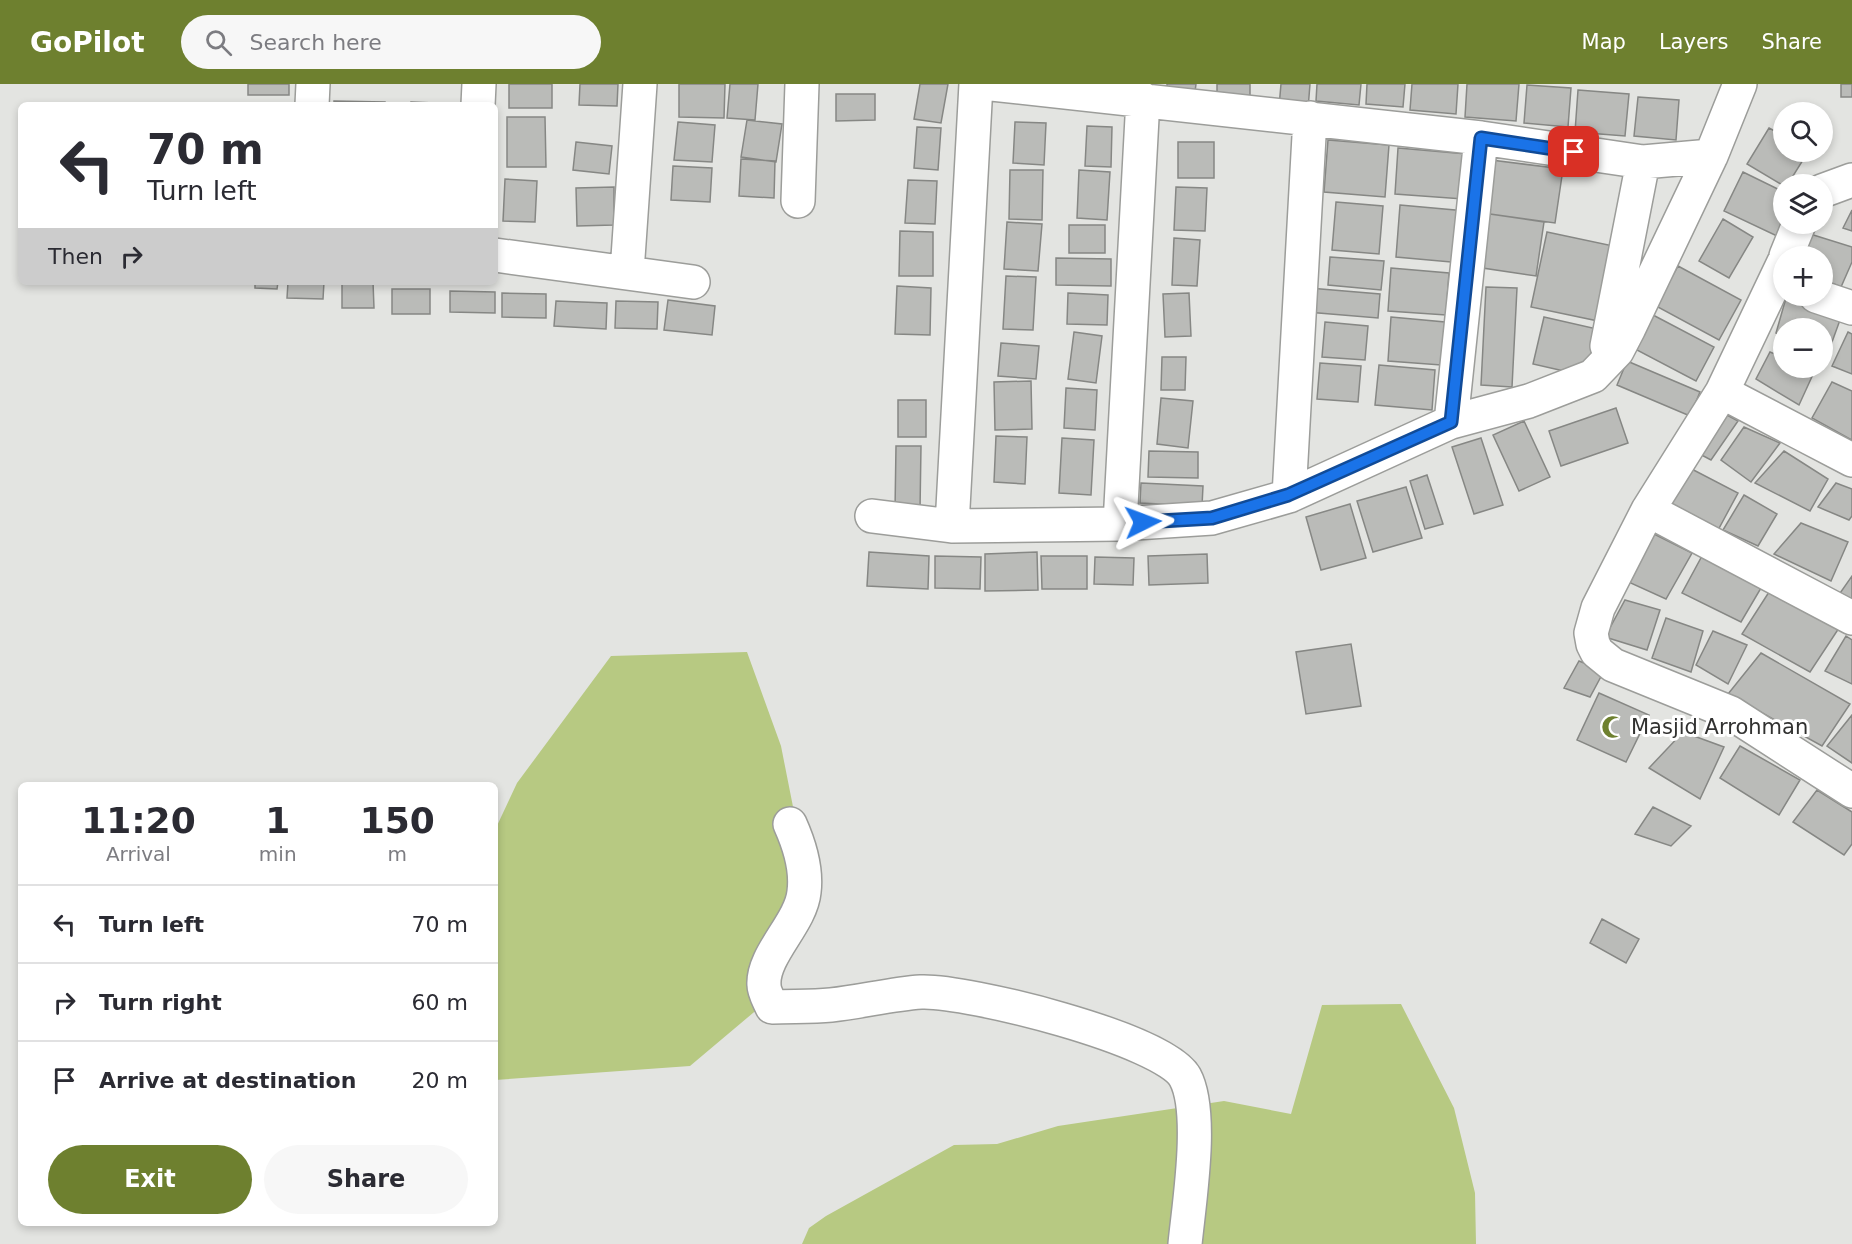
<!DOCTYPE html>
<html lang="en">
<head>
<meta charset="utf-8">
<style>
  body { margin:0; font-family:"DejaVu Sans",sans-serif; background:#f7f7f7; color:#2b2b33; height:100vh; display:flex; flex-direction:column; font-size:22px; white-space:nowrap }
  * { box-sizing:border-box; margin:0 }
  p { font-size:20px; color:#7c7c81 }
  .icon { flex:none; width:33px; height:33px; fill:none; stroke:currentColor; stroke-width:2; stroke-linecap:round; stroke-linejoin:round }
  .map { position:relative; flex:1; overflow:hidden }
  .sheet { position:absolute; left:18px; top:698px; width:480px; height:444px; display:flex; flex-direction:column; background:#fff; border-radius:9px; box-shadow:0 3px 9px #0003 }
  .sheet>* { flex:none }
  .hud { position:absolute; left:18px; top:18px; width:480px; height:183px; border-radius:9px; box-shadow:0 3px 9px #0003; background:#fff; color:#2b2b33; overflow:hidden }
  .fabs { position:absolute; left:1773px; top:18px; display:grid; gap:12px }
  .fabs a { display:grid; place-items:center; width:60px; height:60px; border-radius:50%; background:#fff; box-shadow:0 3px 9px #0003; font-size:30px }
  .pin { position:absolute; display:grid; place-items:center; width:51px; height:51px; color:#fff; margin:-26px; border-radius:12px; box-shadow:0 3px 9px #0006 }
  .me { position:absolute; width:66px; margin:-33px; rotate:87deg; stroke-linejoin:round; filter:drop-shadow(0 0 4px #0008) }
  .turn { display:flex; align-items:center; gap:21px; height:126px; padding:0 30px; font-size:27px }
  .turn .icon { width:78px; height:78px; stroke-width:2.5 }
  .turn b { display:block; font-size:42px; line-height:51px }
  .then { display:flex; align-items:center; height:57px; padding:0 30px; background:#0003; gap:12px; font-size:22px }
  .eta { display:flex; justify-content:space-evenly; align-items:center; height:102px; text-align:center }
  .eta b { font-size:36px; font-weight:700; line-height:42px }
  .primary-button { display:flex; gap:12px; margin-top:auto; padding:12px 30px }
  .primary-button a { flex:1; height:69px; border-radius:36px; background:#6e802f; color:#fff; font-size:24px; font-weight:700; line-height:69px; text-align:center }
  .primary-button a+a { background:#f7f7f7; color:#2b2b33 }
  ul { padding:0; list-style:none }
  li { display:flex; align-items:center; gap:18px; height:78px; padding:0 30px; border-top:2px solid #e1e1e2 }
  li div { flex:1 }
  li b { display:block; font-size:22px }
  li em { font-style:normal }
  header { display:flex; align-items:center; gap:36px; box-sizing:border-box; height:84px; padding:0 30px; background:#6e802f; color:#fff }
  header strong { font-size:28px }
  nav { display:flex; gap:33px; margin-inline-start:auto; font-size:21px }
  .search { width:420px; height:54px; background:#f7f7f7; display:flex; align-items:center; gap:15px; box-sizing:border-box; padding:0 21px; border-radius:33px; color:#7c7c81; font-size:22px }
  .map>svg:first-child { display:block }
</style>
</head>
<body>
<header>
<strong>GoPilot</strong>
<div class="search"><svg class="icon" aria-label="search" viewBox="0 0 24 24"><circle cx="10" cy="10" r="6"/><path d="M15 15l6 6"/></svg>Search here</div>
<nav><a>Map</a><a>Layers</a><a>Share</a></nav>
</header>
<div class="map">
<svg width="1852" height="1160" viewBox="0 0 1852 1160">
  <rect width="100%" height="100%" fill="#e3e4e1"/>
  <path fill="#b7c982" d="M 747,568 L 781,662 L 798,748 L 797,854 L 766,918 L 690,982 L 495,996 L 495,746 L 517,699 L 611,572 Z
    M 1401,920 L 1454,1024 L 1475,1109 L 1476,1160 L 802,1160 L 809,1144 L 826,1132 L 954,1061 L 997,1060 L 1058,1042 L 1224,1017 L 1291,1030 L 1322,921 Z"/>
  <path fill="#babbb8" stroke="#868784" stroke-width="1.5" d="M 248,0 L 289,0 L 289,11 L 248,11 Z
    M 509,0 L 552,0 L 552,24 L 509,24 Z
    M 580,0 L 618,0 L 617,22 L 579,21 Z
    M 679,0 L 725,0 L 724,34 L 679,33 Z
    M 730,0 L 758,0 L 755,36 L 727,34 Z
    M 920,0 L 948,0 L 941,39 L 914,35 Z
    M 1167,0 L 1196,0 L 1195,8 L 1167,6 Z
    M 1217,0 L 1250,0 L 1250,17 L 1217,18 Z
    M 1281,0 L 1310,0 L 1308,25 L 1279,23 Z
    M 1317,0 L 1361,0 L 1359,21 L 1316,17 Z
    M 1367,0 L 1405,0 L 1403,23 L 1366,20 Z
    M 1412,0 L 1458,0 L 1456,30 L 1410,26 Z
    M 1467,0 L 1519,0 L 1516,37 L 1465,33 Z
    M 1841,0 L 1852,0 L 1852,13 L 1841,13 Z
    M 1527,1 L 1571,4 L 1568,43 L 1524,39 Z
    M 1578,6 L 1629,10 L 1625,52 L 1575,48 Z
    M 836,10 L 875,10 L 875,36 L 836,37 Z
    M 1638,13 L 1679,16 L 1676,56 L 1634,52 Z
    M 334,17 L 385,18 L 385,21 L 334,21 Z
    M 411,18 L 457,20 L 456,21 L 411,21 Z
    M 507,33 L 545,33 L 546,83 L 507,83 Z
    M 747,36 L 782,40 L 776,78 L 741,73 Z
    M 678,38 L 715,41 L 712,78 L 674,76 Z
    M 1015,38 L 1046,39 L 1044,81 L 1013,79 Z
    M 1087,42 L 1112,43 L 1111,83 L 1085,82 Z
    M 917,43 L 941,44 L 938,86 L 914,84 Z
    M 1769,44 L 1784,52 L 1784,68 L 1808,68 L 1788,100 L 1784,102 L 1747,80 Z
    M 1328,56 L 1389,61 L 1385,113 L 1324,108 Z
    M 576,58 L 612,62 L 609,90 L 573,86 Z
    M 1178,58 L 1214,58 L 1214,94 L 1178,94 Z
    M 1398,64 L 1467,70 L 1463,115 L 1395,110 Z
    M 741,75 L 775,77 L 774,114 L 739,112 Z
    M 1491,76 L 1563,85 L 1555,139 L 1483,129 Z
    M 673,82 L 712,84 L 710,118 L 671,116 Z
    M 1010,86 L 1043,86 L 1042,136 L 1009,135 Z
    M 1079,86 L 1110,88 L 1107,136 L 1077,134 Z
    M 1743,88 L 1784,108 L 1784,139 L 1777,152 L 1724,127 Z
    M 505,95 L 537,97 L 535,138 L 503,137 Z
    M 908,96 L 937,97 L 935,140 L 905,139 Z
    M 614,103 L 614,141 L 577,142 L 576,104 Z
    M 1176,103 L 1207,104 L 1205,147 L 1174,146 Z
    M 1336,118 L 1383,122 L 1379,170 L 1332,166 Z
    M 1400,121 L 1466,127 L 1462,179 L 1396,173 Z
    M 1852,126 L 1852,147 L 1843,144 Z
    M 1483,129 L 1544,138 L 1536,192 L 1476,183 Z
    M 1723,135 L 1753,153 L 1729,194 L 1699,177 Z
    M 1007,138 L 1042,140 L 1038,187 L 1004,185 Z
    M 1069,141 L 1105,141 L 1105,169 L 1069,169 Z
    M 900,147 L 933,148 L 933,192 L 899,192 Z
    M 1547,148 L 1618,163 L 1603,238 L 1531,223 Z
    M 1807,149 L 1852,163 L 1852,178 L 1841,203 L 1822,195 L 1822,172 L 1799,172 Z
    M 1174,154 L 1200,156 L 1197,202 L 1172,201 Z
    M 1330,173 L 1384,177 L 1381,206 L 1328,201 Z
    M 1056,174 L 1111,175 L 1111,202 L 1056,201 Z
    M 1678,182 L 1741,216 L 1719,256 L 1656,222 Z
    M 1391,184 L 1449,189 L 1446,231 L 1388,227 Z
    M 1006,192 L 1036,193 L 1033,246 L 1003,245 Z
    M 255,198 L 278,198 L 277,205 L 255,204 Z
    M 288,198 L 324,198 L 323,215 L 287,214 Z
    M 342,198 L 373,198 L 374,224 L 342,224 Z
    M 897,202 L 931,204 L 930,251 L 895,250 Z
    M 1486,203 L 1517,204 L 1512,303 L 1481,301 Z
    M 1309,204 L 1380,210 L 1378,234 L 1307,228 Z
    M 392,205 L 430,205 L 430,230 L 392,230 Z
    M 450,207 L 495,208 L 495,229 L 450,228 Z
    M 502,209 L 546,210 L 546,234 L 502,233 Z
    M 1068,209 L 1108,211 L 1107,241 L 1067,240 Z
    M 1189,209 L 1191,252 L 1165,253 L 1163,210 Z
    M 1786,214 L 1840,236 L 1828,269 L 1822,267 L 1822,244 L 1784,244 L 1784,252 L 1776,249 Z
    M 668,216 L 715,222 L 712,251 L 664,246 Z
    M 556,217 L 607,219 L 606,245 L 554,242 Z
    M 616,217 L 658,218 L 657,245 L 615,244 Z
    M 1653,231 L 1714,263 L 1696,297 L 1635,265 Z
    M 1391,233 L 1445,238 L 1441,281 L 1388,277 Z
    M 1544,233 L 1597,245 L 1586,292 L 1533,280 Z
    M 1325,238 L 1368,242 L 1365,276 L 1322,273 Z
    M 1074,248 L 1102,252 L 1096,299 L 1068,295 Z
    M 1848,248 L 1852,250 L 1852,290 L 1832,282 Z
    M 1001,259 L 1039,262 L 1036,295 L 998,292 Z
    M 1770,268 L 1784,274 L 1784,284 L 1807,284 L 1815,286 L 1799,321 L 1756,295 Z
    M 1162,273 L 1186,273 L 1185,306 L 1161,306 Z
    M 1627,277 L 1700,308 L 1690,332 L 1617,301 Z
    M 1320,279 L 1361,282 L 1358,318 L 1317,315 Z
    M 1379,281 L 1435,286 L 1432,326 L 1375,321 Z
    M 1031,297 L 1032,345 L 995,346 L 994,298 Z
    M 1832,298 L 1852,307 L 1852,356 L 1812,334 Z
    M 1066,304 L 1097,306 L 1095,346 L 1064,344 Z
    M 1161,314 L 1193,317 L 1188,364 L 1157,360 Z
    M 898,316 L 926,316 L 926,353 L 898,353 Z
    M 1616,324 L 1628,359 L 1561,382 L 1549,347 Z
    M 1716,325 L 1738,337 L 1711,376 L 1690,365 Z
    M 1524,337 L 1550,393 L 1519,407 L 1493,351 Z
    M 1744,343 L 1780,359 L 1751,398 L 1721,376 Z
    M 996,352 L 1027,353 L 1025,400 L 994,398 Z
    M 1062,354 L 1094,356 L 1091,411 L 1059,409 Z
    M 1481,354 L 1503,421 L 1474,430 L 1452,363 Z
    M 896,362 L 921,362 L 920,426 L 895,426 Z
    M 1149,367 L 1198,368 L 1198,394 L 1148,393 Z
    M 1784,367 L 1828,395 L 1810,427 L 1755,399 Z
    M 1682,380 L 1738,409 L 1717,448 L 1659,413 Z
    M 1427,391 L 1443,440 L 1425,445 L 1410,397 Z
    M 1141,399 L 1203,402 L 1202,422 L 1140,419 Z
    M 1836,399 L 1852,405 L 1852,432 L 1849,436 L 1818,423 Z
    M 1406,403 L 1422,454 L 1373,468 L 1357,417 Z
    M 1744,411 L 1777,430 L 1758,462 L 1723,446 Z
    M 1350,420 L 1366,474 L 1321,486 L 1306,433 Z
    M 1801,439 L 1848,458 L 1831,497 L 1774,470 Z
    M 1648,447 L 1692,469 L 1666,515 L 1624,496 Z
    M 869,468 L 929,472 L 928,505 L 867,502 Z
    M 1037,468 L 1038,506 L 985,507 L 985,470 Z
    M 1207,470 L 1208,499 L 1149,501 L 1148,472 Z
    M 935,472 L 981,473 L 980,505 L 935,504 Z
    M 1041,472 L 1087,472 L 1087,505 L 1042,505 Z
    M 1702,472 L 1761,504 L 1741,538 L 1682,509 Z
    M 1095,473 L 1134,474 L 1133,501 L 1094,500 Z
    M 1852,492 L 1852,520 L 1838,512 Z
    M 1769,508 L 1839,544 L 1810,588 L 1742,550 Z
    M 1625,516 L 1660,526 L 1647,566 L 1605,553 Z
    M 1666,534 L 1703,547 L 1691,588 L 1652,574 Z
    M 1713,547 L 1747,561 L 1728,600 L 1696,581 Z
    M 1846,552 L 1852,556 L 1852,600 L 1825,587 Z
    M 1351,560 L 1361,622 L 1306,630 L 1296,568 Z
    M 1761,569 L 1850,620 L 1822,662 L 1728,610 Z
    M 1579,577 L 1604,587 L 1590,613 L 1564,604 Z
    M 1599,609 L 1649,631 L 1626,678 L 1577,656 Z
    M 1852,631 L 1852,679 L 1827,662 Z
    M 1683,648 L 1724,663 L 1700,715 L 1649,684 Z
    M 1740,662 L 1800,696 L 1779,731 L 1720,694 Z
    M 1817,706 L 1852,728 L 1852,760 L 1844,771 L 1793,738 Z
    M 1653,723 L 1691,742 L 1671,762 L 1635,750 Z
    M 1602,835 L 1639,855 L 1626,879 L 1590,859 Z"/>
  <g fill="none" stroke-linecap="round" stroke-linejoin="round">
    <g stroke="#9c9d9a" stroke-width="36">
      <path id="street" d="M 976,0 L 952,442 L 1120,440 L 1212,434 L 1289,412 L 1451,338 L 1529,317 L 1593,292 L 1617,267 L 1629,244 L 1711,72 L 1740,0
        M 992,0 L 1481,54 L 1643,78 L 1711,72
        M 312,21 L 313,0
        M 478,21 L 479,0
        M 1822,107 L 1852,96
        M 798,117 L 802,0
        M 495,171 L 693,198
        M 1786,172 L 1799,140
        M 1784,178 L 1722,308 L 1648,426 L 1598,524 L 1591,549 L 1593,560 L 1597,568 L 1613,581 L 1731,629 L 1852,707
        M 627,188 L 640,0
        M 1816,212 L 1852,224
        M 1607,262 L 1643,78
        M 1722,308 L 1852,376
        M 1451,338 L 1481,54
        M 1289,412 L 1310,34
        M 1648,426 L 1852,534
        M 872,432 L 952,442
        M 1120,440 L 1143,15
        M 790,740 C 799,760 807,785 804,808 C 801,839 762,871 764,901 C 764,908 769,916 772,923 C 791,922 811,923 831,921 C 861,918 891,910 921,908 C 966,906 1164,955 1185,993 C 1204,1028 1189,1119 1185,1160"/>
    </g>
    <use href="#street" stroke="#fff" stroke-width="33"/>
  </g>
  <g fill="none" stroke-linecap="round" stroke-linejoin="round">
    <g stroke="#114b97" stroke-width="15">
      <path id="route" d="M 1143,438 L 1212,434 L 1288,411 L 1451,338 L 1481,54 L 1574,68"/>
    </g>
    <use href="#route" stroke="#1a73e8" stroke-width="10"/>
  </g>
  <defs>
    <g id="mosque-bare" transform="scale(1.8)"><path d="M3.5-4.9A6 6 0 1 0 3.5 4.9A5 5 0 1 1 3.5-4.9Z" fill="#6e802f" stroke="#fff" stroke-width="2.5" paint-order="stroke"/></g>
  </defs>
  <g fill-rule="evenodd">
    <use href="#mosque-bare" x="1613" y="643"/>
  </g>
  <g text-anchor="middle" stroke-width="6" stroke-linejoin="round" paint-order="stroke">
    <g font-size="21" fill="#313130" stroke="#fff" text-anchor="start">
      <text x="1631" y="650">Masjid Arrohman</text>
    </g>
  </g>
</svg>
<div class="fabs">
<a><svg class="icon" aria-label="search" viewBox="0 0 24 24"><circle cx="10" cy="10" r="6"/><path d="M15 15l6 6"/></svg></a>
<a><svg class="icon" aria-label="layers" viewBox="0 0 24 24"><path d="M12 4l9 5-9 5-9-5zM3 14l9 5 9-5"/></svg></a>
<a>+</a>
<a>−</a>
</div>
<div class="pin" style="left:1574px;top:68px;background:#d93025"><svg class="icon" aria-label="arrive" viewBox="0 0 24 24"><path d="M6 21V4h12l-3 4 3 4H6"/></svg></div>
<svg class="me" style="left:1143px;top:438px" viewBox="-20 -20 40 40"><path d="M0-17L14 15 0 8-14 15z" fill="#1a73e8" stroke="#fff" stroke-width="4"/></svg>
<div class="hud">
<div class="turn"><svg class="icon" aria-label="left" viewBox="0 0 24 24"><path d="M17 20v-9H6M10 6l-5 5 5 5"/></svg><div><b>70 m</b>Turn left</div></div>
<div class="then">Then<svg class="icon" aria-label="right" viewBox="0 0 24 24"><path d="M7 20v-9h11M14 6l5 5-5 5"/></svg></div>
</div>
<section class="sheet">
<div class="eta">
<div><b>11:20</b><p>Arrival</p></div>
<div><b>1</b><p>min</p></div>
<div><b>150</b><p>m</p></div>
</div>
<ul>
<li><svg class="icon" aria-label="left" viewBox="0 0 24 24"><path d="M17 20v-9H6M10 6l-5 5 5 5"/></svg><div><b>Turn left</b></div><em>70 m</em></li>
<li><svg class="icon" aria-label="right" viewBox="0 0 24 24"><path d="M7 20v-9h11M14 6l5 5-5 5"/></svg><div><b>Turn right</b></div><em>60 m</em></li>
<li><svg class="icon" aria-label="arrive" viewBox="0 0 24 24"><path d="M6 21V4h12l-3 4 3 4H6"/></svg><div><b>Arrive at destination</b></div><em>20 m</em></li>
</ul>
<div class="primary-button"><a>Exit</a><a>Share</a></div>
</section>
</div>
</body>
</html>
